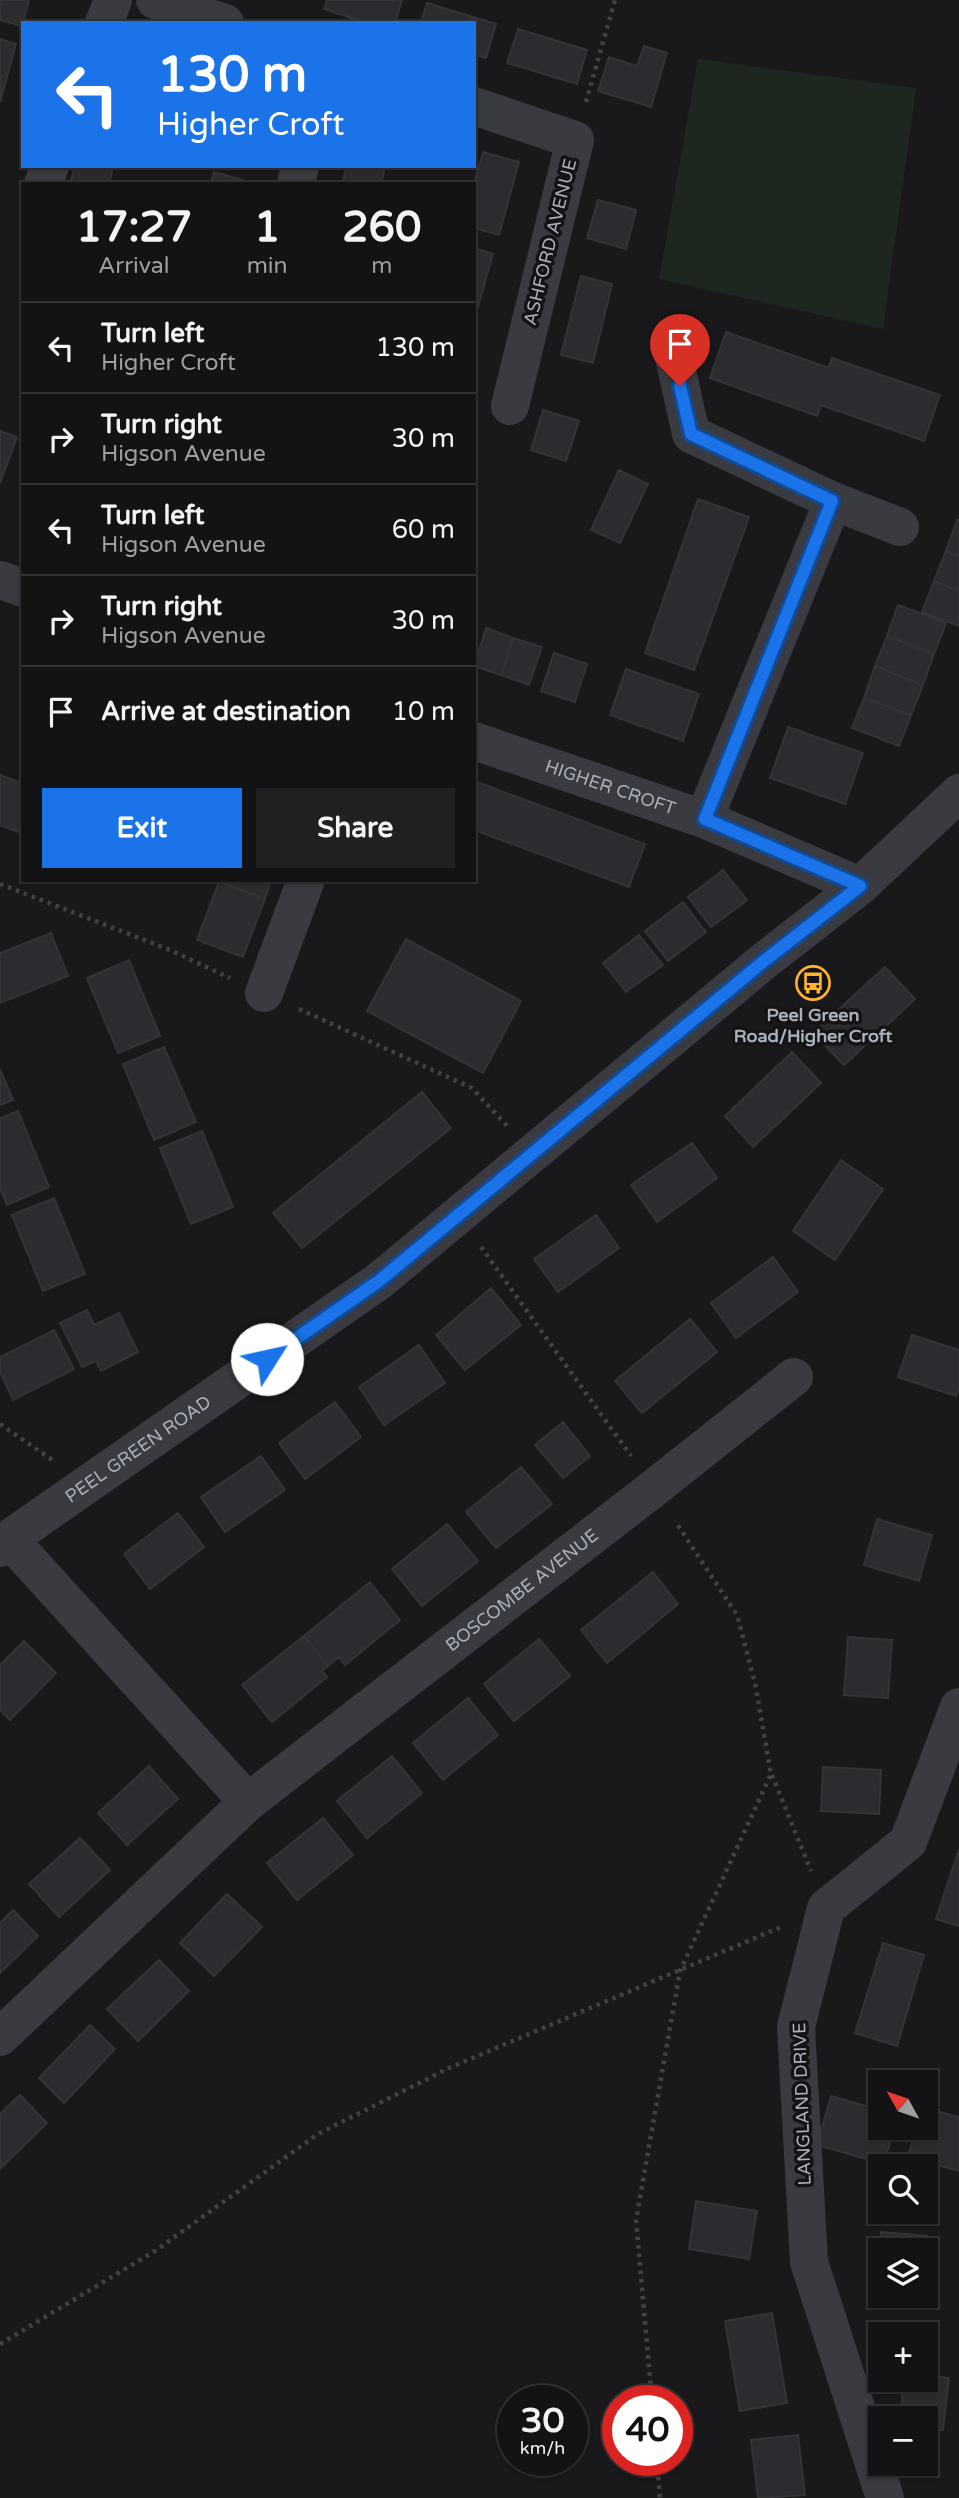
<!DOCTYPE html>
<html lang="en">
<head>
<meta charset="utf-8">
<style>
  body { margin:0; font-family:"Varela Round",sans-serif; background:#202022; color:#f1f3f6; height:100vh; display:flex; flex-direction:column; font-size:26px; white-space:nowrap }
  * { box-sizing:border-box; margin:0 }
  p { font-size:23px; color:#9d9ea0 }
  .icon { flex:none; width:38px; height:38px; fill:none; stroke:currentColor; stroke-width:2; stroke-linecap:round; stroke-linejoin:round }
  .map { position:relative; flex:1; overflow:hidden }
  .drawer { position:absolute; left:21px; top:182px; width:455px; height:700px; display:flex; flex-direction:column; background:#131315; border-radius:0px; box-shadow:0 2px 5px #0004,0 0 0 2px #323234 }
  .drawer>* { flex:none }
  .banner { position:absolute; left:21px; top:21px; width:455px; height:147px; border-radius:0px; box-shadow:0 2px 5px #0004,0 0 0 2px #323234; background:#1a73e8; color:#fff; overflow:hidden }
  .needle { width:46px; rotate:310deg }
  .buttons { position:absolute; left:868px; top:2070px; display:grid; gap:14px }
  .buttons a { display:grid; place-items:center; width:70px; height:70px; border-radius:0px; background:#131315; box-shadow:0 2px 5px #0004,0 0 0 2px #323234; font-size:35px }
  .speed { position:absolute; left:497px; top:2385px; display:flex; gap:14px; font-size:35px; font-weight:700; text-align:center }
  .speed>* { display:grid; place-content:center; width:91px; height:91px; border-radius:50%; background:#131315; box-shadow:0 2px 5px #0004,0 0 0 2px #323234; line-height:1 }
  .speed small { font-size:18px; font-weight:400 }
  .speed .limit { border:10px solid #d22; background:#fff; color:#111 }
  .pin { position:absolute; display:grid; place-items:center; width:60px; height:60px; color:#fff; margin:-72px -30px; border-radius:50% 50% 50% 0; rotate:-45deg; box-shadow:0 0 7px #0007 }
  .pin .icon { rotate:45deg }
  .me { position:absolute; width:77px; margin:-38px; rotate:55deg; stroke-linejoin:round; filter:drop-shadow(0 0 5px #0008) }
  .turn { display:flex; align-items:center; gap:24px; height:147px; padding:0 21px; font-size:32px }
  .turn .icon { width:91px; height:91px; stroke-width:2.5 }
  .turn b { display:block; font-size:49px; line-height:60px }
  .eta { display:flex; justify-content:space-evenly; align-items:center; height:119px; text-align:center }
  .eta b { font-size:42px; font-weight:800; line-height:49px }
  .cta { display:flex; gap:14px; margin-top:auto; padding:14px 21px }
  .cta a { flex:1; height:80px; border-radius:0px; background:#1a73e8; color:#fff; font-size:28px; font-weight:800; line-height:80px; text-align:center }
  .cta a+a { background:#202022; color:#f1f3f6 }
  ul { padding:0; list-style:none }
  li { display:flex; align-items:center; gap:21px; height:91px; padding:0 21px; border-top:2px solid #323234 }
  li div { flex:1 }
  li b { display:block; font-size:26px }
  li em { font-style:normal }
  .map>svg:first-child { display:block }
</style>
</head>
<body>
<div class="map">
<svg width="959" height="2498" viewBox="0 0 959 2498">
  <rect width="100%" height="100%" fill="#19191c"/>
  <path fill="#1e271f" d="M 698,59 L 916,88 L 883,329 L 659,279 Z"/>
  <path fill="#2c2c30" stroke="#333338" stroke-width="2" d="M 0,0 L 29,0 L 22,26 L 0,20 Z
    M 327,0 L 402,0 L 395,23 L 367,23 L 324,9 Z
    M 427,3 L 496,24 L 486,58 L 474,55 L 474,23 L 421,23 Z
    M 518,29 L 587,50 L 577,84 L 507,63 Z
    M 0,39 L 16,44 L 0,102 Z
    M 644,46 L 667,53 L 651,107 L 598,91 L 609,57 L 637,66 Z
    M 483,152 L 519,162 L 499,235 L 474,228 L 474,184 Z
    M 75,166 L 113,166 L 109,184 L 70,184 Z
    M 347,166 L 385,166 L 381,184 L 342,184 Z
    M 214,172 L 250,182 L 250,184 L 211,184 Z
    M 598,200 L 636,210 L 626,249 L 587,238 Z
    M 474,248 L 493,254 L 474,321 Z
    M 581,276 L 612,284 L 593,363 L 561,355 Z
    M 726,332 L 829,368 L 832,358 L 940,395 L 924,441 L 821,405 L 817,416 L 710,378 Z
    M 543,410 L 579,421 L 566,461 L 531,450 Z
    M 0,431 L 17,437 L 0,483 Z
    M 619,470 L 648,484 L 620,543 L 591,530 Z
    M 698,499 L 749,517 L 694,670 L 645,653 Z
    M 957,520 L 959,520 L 959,556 L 946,551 Z
    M 946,551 L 959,556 L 959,591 L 934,581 Z
    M 934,581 L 959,591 L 959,626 L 922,612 Z
    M 898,605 L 946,623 L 934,654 L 887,636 Z
    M 486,628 L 513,638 L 501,675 L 474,666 Z
    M 887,636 L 934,654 L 923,685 L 875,666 Z
    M 513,638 L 542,647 L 529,685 L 501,675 Z
    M 554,653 L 587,664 L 575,702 L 541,691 Z
    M 875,666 L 923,685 L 911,715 L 864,698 Z
    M 626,669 L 699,694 L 683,741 L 610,715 Z
    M 864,698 L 911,715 L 899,746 L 852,728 Z
    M 788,727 L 863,753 L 845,804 L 770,778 Z
    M 0,775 L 23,784 L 23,834 L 0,825 Z
    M 474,781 L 645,844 L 629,887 L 474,830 Z
    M 723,870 L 747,900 L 711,927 L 688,897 Z
    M 219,880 L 271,880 L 265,899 L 219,882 Z
    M 219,882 L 265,899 L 243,957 L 197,940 Z
    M 683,902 L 706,932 L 668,961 L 645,931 Z
    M 51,933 L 68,976 L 0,1003 L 0,953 Z
    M 639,935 L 663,965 L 626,992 L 603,963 Z
    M 406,939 L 521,1001 L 483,1073 L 367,1011 Z
    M 129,960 L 160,1036 L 118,1053 L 87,978 Z
    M 885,967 L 915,999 L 844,1065 L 813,1033 Z
    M 164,1047 L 196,1122 L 154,1140 L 123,1064 Z
    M 792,1052 L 821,1083 L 753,1147 L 725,1116 Z
    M 0,1069 L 13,1100 L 0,1105 Z
    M 422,1092 L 451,1128 L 302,1248 L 273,1213 Z
    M 18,1111 L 49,1187 L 7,1205 L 0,1188 L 0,1118 Z
    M 202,1131 L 233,1207 L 191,1224 L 160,1148 Z
    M 692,1143 L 717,1178 L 657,1222 L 631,1185 Z
    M 841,1160 L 883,1189 L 835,1260 L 793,1231 Z
    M 54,1198 L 85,1274 L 43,1291 L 12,1215 Z
    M 596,1215 L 619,1248 L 558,1292 L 534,1259 Z
    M 773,1257 L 798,1292 L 736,1338 L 711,1303 Z
    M 491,1288 L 521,1325 L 465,1370 L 436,1335 Z
    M 87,1310 L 94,1325 L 119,1313 L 138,1352 L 101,1371 L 96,1361 L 82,1367 L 60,1323 Z
    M 690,1319 L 717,1352 L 642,1413 L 615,1381 Z
    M 54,1330 L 74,1369 L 13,1400 L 0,1372 L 0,1357 Z
    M 912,1335 L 959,1350 L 959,1388 L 956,1396 L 898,1377 Z
    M 419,1345 L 445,1383 L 384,1425 L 359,1387 Z
    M 335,1402 L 361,1437 L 305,1479 L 279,1443 Z
    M 563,1422 L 590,1456 L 563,1478 L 535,1445 Z
    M 261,1456 L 285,1490 L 225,1532 L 201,1497 Z
    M 521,1467 L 552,1504 L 496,1548 L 466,1512 Z
    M 178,1513 L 204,1547 L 150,1589 L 124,1554 Z
    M 877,1519 L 932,1535 L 919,1581 L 864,1565 Z
    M 447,1524 L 478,1561 L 422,1606 L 392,1569 Z
    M 653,1572 L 678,1604 L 607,1663 L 581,1630 Z
    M 370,1582 L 400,1620 L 345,1665 L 339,1657 L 328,1666 L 304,1636 Z
    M 304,1636 L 328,1666 L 322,1671 L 327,1677 L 272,1722 L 242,1685 Z
    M 848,1637 L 892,1640 L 888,1698 L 844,1695 Z
    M 539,1639 L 570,1676 L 514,1721 L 484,1684 Z
    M 24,1641 L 56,1673 L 10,1720 L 0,1710 L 0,1665 Z
    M 468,1698 L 498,1735 L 443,1780 L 413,1743 Z
    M 392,1756 L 422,1793 L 367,1838 L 337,1801 Z
    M 149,1766 L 178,1799 L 127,1845 L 98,1813 Z
    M 823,1767 L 881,1770 L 879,1814 L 821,1811 Z
    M 323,1818 L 353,1855 L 297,1900 L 267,1863 Z
    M 80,1838 L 110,1870 L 59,1917 L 29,1884 Z
    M 959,1849 L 959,1926 L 936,1919 Z
    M 227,1894 L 262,1927 L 214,1976 L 180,1943 Z
    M 13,1910 L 38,1936 L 0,1973 L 0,1923 Z
    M 883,1943 L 924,1955 L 897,2046 L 855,2033 Z
    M 159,1960 L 189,1991 L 138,2041 L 107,2009 Z
    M 90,2025 L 115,2049 L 64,2103 L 39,2078 Z
    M 20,2095 L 47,2123 L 0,2169 L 0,2114 Z
    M 831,2096 L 880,2110 L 880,2128 L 894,2128 L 884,2164 L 817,2145 Z
    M 926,2108 L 959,2117 L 959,2171 L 908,2157 L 916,2128 L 926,2128 Z
    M 696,2201 L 757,2211 L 749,2259 L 689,2249 Z
    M 881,2232 L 927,2236 L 925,2250 L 880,2250 L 880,2296 L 921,2296 L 920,2307 L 875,2303 Z
    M 772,2313 L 787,2403 L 740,2411 L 725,2321 Z
    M 926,2375 L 949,2378 L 943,2430 L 926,2429 L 926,2418 L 900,2418 L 904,2380 L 926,2380 Z
    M 798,2435 L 805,2495 L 758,2498 L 751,2440 Z"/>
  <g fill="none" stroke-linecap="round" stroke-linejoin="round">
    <path stroke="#404248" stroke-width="4.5" stroke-dasharray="3.5 5" stroke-linecap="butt" d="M 586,102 L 615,0
      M 0,884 L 170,950 L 230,978
      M 299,1009 L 472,1088 L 508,1127
      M 481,1247 L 631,1456
      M 0,1424 L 54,1461
      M 772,1775 L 811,1871
      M 0,2344 L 155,2251 L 318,2134 L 449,2068 L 781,1927
      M 652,2401 L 636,2220 L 680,1971 L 771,1774 L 755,1683 L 737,1615 L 675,1521
      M 657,2460 L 660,2498"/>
    <g stroke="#3a3b41" stroke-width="38">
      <path d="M 155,0 L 225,23"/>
      <path d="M 104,23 L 113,0"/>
      <path d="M 474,106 L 575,140 L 510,406"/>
      <path d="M 43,184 L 50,166"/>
      <path d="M 296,184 L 300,166"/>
      <path d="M 675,362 L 691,434 L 833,501 L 900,527"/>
      <path d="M 0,580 L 23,588"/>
      <path id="s1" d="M 474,741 L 704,819 L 860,886"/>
      <path d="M 704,819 L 833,501"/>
      <path d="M 264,993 L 306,880"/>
      <path d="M 9,1539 L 248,1802"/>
      <path id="s2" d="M 0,1548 L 9,1539 L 379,1281 L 764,961 L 860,886 L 959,793"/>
      <path id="s3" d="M 0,2037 L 248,1802 L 654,1488 L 794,1377"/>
      <path d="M 885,2498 L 809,2262 L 796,2027 L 826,1908 L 908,1842 L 959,1707"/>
    </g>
  </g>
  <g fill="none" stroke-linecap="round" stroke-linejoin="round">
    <g stroke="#114b97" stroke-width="18">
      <path id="route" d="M 267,1359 L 379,1281 L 764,961 L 860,886 L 705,819 L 832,501 L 691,434 L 680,386"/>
    </g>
    <use href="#route" stroke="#1a73e8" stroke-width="12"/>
  </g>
  <defs>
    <g id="bus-ring" transform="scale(1.75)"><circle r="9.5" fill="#141417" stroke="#ffb32e" stroke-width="1.5"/><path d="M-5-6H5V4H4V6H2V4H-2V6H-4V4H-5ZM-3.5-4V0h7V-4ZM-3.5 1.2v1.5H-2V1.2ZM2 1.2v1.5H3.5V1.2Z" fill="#ffb32e"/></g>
  </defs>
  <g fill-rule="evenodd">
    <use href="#bus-ring" x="813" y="983"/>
  </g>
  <g text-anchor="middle" stroke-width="7" stroke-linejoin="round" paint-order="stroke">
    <g font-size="18" fill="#aab0bc" stroke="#141417">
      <text transform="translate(550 242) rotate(-76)" y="6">ASHFORD AVENUE</text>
      <text dy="6" stroke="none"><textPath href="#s1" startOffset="144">HIGHER CROFT</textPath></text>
      <text dy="6" stroke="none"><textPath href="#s2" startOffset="170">PEEL GREEN ROAD</textPath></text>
      <text dy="6" stroke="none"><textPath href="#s3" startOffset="688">BOSCOMBE AVENUE</textPath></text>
      <text transform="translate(802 2104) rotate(-92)" y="6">LANGLAND DRIVE</text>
    </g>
    <g font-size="18" font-weight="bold" fill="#aab0bc" stroke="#141417">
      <text x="813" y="1021">Peel Green<tspan x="813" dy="21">Road/Higher Croft</tspan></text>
    </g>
  </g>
</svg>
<div class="buttons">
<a><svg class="needle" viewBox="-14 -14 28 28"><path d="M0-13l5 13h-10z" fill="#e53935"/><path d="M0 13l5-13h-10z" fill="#9d9ea0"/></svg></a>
<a><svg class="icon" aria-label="search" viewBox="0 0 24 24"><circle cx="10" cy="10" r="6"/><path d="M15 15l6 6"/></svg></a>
<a><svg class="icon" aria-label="layers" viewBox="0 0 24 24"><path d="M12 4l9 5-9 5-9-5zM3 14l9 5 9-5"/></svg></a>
<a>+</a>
<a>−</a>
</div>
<div class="speed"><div>30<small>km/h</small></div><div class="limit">40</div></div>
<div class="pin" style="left:680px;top:386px;background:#d93025"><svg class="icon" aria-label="arrive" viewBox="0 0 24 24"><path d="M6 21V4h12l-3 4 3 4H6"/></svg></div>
<svg class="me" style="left:267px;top:1359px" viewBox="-20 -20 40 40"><circle r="19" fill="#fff"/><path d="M0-13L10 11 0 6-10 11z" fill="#1a73e8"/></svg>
<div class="banner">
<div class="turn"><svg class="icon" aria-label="left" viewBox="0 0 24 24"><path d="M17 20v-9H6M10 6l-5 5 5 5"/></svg><div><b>130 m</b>Higher Croft</div></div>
</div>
<section class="drawer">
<div class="eta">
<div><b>17:27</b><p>Arrival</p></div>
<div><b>1</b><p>min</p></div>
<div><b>260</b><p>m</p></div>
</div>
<ul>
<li><svg class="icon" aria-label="left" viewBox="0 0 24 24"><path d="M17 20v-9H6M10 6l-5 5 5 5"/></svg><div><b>Turn left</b><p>Higher Croft</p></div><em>130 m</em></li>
<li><svg class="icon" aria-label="right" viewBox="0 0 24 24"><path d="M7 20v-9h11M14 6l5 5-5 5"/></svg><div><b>Turn right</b><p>Higson Avenue</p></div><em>30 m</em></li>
<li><svg class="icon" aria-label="left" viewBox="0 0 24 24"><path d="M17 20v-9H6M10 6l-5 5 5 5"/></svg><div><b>Turn left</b><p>Higson Avenue</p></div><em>60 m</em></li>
<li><svg class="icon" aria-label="right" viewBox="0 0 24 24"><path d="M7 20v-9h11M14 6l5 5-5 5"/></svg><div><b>Turn right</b><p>Higson Avenue</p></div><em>30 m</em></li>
<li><svg class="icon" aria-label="arrive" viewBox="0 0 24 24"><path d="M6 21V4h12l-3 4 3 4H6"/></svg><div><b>Arrive at destination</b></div><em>10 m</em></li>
</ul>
<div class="cta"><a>Exit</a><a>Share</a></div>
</section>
</div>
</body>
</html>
